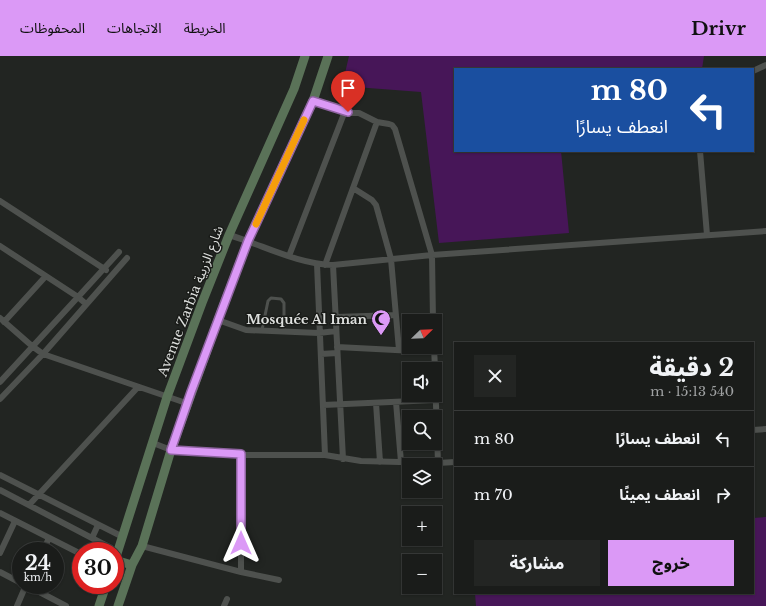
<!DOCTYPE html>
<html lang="ar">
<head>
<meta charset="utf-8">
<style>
  body { margin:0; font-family:"Libre Baskerville","Noto Sans Arabic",serif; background:#232523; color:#f1f3f6; direction:rtl; height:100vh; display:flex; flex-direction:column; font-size:15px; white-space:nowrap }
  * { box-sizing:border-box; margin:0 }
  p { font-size:13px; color:#9fa1a2 }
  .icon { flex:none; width:22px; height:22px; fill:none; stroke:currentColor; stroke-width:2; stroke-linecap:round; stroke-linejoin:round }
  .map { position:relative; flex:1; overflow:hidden; direction:ltr }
  .side { position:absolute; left:454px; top:286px; width:300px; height:252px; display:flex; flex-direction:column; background:#1a1c1a; border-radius:0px; box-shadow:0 1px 3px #0004,0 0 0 1px #383a39; direction:rtl }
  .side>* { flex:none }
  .guide { position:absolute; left:454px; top:12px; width:300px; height:84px; border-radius:0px; box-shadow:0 1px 3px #0004,0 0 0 1px #383a39; direction:rtl; background:#1a4fa0; color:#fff; overflow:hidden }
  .needle { width:26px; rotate:67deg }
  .buttons { position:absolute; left:402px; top:258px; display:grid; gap:8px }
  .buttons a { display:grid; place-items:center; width:40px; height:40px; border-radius:0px; background:#1a1c1a; box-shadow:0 1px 3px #0004,0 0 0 1px #383a39; font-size:20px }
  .speed { position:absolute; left:12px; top:486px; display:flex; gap:8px; font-size:20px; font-weight:700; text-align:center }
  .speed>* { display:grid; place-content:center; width:52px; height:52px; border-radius:50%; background:#1a1c1a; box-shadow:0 1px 3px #0004,0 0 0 1px #383a39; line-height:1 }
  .speed small { font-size:10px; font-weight:400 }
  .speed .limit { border:6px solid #d22; background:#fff; color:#111 }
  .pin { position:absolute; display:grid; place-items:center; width:34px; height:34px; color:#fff; margin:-41px -17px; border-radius:50% 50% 50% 0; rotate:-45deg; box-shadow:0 0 4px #0007 }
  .pin .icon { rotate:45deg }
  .me { position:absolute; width:44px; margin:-22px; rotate:0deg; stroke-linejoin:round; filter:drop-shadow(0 0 3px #0008) }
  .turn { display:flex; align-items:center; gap:14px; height:84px; padding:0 20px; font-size:18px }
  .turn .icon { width:52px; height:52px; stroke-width:2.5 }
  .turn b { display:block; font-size:28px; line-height:34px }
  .round { display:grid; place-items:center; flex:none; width:42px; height:42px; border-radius:0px; background:#232523 }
  .summary { display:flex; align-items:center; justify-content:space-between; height:68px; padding:0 20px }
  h1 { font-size:24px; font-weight:800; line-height:30px }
  .action { display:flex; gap:8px; margin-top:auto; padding:8px 20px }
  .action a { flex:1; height:46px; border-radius:0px; background:#db99f6; color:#111; font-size:16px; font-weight:800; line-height:46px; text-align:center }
  .action a+a { background:#232523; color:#f1f3f6 }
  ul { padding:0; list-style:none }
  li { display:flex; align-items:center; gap:12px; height:56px; padding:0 20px; border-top:1px solid #383a39 }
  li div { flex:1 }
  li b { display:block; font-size:15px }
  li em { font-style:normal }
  header { display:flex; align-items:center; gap:24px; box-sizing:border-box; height:56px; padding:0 20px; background:#db99f6; color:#111 }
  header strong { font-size:19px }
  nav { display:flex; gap:22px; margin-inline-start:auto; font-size:14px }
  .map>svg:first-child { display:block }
</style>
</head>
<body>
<header>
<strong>Drivr</strong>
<nav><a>الخريطة</a><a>الاتجاهات</a><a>المحفوظات</a></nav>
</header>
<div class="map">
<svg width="766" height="550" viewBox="0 0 766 550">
  <rect width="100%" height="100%" fill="#222522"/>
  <path fill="#471658" d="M 349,0 L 704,0 L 702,13 L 455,13 L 455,95 L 561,95 L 569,177 L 439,187 L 421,36 L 342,30 Z
    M 766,461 L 766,550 L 476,550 L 475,537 L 753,537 L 753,462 Z"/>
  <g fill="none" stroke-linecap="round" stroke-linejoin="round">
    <path stroke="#4e514e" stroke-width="3" d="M 262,274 L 268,245 L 271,242 L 281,243 L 284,247 L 284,275"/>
    <path stroke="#4e514e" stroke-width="6" d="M 753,15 L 766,9
      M 313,45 L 352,57 L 359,57 L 377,66 L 389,68 L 392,69 L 395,73 L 432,199 L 433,265
      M 700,95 L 707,179
      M 353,132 L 372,144 L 376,149 L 391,203 L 399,294
      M 0,145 L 106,214
      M 229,179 C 263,189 297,208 333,209 L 432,199 L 766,175
      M 0,190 L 78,241 L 86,248
      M 289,200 L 345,55
      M 317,208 L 325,399
      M 325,209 L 377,66
      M 333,209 L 343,403
      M 336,261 L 396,259
      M 0,262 L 32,290 L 43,298 L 186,347
      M 218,264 L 246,274 L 319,277 L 336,275
      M 4,266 L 45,221
      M 337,291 L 434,296
      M 434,291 L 435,313
      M 321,298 L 337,297
      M 435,320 L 438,407
      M 0,326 L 78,241 L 119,196
      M 0,343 L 43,298 L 127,202
      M 396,346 L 401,406
      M 376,347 L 380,406
      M 323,349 L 436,344
      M 753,374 L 766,373
      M 153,387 L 171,394 L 241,399 L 325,399 L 361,405 L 438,407 L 455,406
      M 0,419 L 123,481
      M 0,434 L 111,492
      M 29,449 L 138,331
      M 0,457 L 81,498
      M 92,482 L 98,469
      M 142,490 L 241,516 L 279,524
      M 43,495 L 49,482
      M 0,497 L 15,465
      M 0,516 L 21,527
      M 241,516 L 241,399
      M 26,529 L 66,550
      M 17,550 L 26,529
      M 224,550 L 227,543"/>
    <path stroke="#5a7258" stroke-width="9" d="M 132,509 L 115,504 L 167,341 L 202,247 L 229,179 L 294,33 L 305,0
      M 99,550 L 106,529
      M 118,550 L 132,509 L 142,490 L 171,394 L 218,264 L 248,185 L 313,45 L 328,0"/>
  </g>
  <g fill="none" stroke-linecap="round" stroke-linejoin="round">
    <g stroke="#8e63a0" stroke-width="10">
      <path id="route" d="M 241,487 L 241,398 L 171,394 L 191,336 L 248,185 L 313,45 L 348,56"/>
    </g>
    <use href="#route" stroke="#db99f6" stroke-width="7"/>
    <path stroke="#f59e0b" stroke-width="7" d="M 256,168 L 304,64"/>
  </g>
  <defs>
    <g id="mosque-pin" transform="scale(1)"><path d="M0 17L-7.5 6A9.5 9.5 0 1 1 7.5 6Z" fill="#db99f6" stroke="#191b18"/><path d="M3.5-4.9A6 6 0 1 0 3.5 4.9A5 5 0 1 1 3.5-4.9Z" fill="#111"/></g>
  </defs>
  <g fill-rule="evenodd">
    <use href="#mosque-pin" x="381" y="263"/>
  </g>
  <g text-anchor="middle" stroke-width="3" stroke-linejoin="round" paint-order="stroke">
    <g font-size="13" fill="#dee0de" stroke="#191b18">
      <text transform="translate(190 245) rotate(-69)" y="5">Avenue Zarbia شارع الزربية</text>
    </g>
    <g font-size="13" font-weight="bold" fill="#dee0de" stroke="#191b18" text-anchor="end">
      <text x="367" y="268">Mosquée Al Iman</text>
    </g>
  </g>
</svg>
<div class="buttons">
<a><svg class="needle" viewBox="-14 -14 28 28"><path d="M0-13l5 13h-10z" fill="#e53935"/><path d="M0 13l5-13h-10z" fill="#9fa1a2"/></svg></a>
<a><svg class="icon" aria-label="sound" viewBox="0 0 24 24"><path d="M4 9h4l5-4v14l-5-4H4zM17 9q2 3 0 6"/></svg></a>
<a><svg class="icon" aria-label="search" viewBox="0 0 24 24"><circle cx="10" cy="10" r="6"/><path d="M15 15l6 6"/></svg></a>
<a><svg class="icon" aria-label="layers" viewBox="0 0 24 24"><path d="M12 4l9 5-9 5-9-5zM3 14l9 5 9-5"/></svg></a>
<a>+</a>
<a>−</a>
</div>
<div class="speed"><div>24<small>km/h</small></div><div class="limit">30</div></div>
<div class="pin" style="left:348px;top:56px;background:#d93025"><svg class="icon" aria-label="arrive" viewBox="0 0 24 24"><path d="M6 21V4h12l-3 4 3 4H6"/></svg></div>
<svg class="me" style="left:241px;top:487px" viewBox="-20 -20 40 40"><path d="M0-17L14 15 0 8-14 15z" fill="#db99f6" stroke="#fff" stroke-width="4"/></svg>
<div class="guide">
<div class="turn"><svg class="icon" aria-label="left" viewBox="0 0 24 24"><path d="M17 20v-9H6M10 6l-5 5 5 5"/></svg><div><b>80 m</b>انعطف يسارًا</div></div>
</div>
<section class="side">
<div class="summary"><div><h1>2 دقيقة</h1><p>540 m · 15:13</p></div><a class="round"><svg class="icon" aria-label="close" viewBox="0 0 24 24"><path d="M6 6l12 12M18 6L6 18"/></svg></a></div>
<ul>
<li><svg class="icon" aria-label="left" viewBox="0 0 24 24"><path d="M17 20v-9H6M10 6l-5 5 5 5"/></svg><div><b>انعطف يسارًا</b></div><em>80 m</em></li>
<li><svg class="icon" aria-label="right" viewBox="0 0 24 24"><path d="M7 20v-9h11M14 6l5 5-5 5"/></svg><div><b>انعطف يمينًا</b></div><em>70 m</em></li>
</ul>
<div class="action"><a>خروج</a><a>مشاركة</a></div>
</section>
</div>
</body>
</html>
